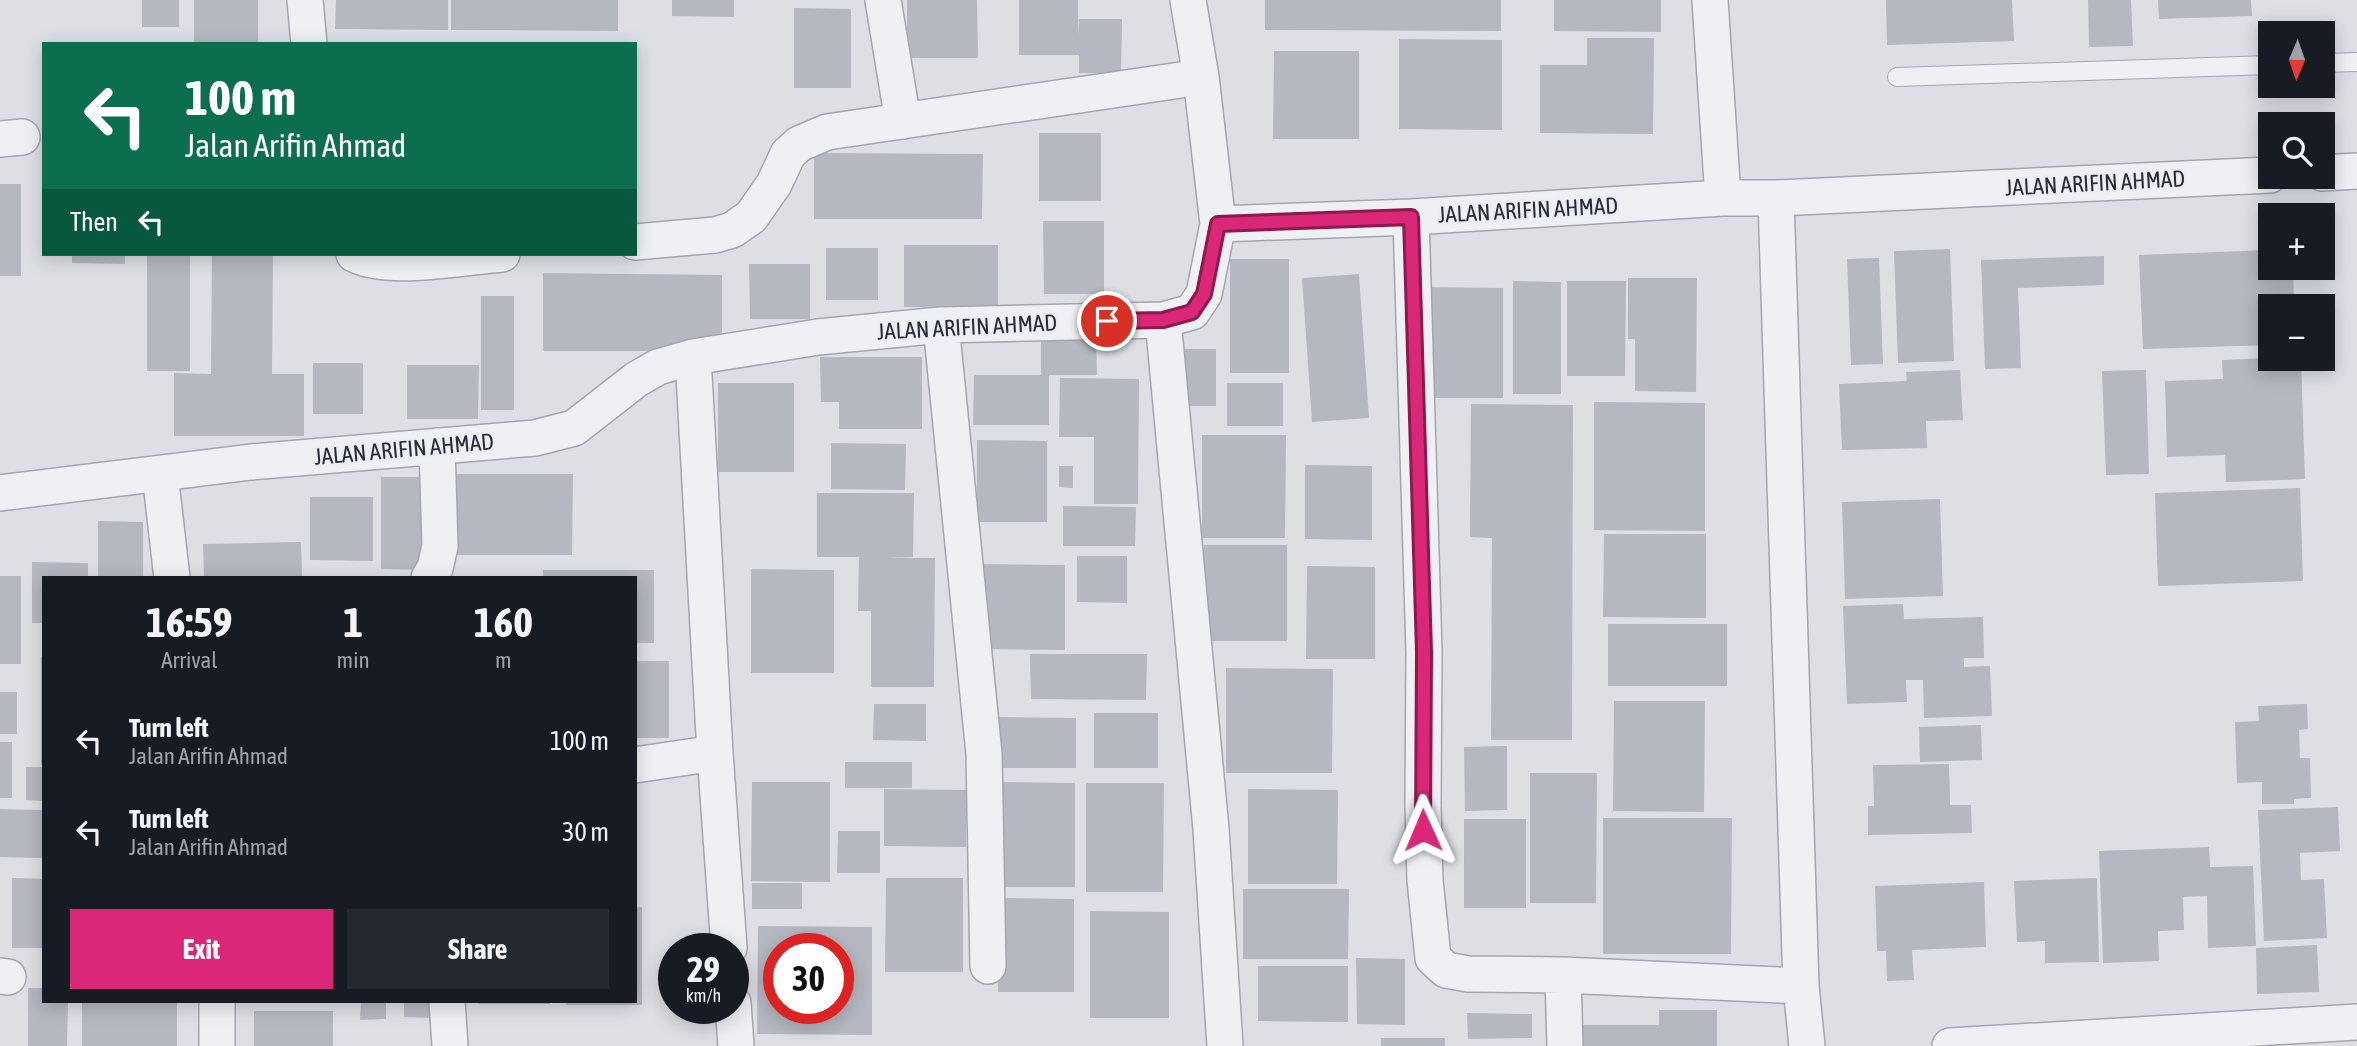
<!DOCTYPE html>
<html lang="en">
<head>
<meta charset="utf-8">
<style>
  body { margin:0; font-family:"Asap Condensed",sans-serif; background:#242831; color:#f1f3f6; height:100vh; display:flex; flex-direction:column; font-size:26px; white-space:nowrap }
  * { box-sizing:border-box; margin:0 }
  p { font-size:23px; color:#9ea1a6 }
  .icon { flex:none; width:38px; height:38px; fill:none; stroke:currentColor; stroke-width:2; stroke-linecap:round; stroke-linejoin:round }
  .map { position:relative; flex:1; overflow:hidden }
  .side { position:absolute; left:42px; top:576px; width:595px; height:427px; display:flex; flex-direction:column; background:#171b24; border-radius:0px; box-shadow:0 4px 18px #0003 }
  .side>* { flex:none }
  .banner { position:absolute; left:42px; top:42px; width:595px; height:214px; border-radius:0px; box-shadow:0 4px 18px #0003; background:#0b6e4f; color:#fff; overflow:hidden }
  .needle { width:46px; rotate:182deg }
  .buttons { position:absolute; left:2258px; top:21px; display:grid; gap:14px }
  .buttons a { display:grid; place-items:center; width:77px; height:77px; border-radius:0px; background:#171b24; box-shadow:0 4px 18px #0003; font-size:35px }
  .speed { position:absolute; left:658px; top:933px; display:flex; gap:14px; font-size:35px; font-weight:700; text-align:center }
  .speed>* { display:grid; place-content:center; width:91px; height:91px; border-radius:50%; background:#171b24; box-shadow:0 4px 18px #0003; line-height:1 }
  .speed small { font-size:18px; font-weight:400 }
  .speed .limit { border:10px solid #d22; background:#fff; color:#111 }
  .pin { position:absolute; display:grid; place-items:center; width:60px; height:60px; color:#fff; margin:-30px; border:4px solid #fff; border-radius:50%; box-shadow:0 2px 7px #0007 }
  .me { position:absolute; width:77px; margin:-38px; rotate:359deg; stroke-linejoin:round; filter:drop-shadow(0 0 5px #0008) }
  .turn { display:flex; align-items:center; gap:24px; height:147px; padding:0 28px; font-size:32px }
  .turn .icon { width:91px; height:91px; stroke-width:2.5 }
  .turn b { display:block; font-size:49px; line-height:60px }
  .then { display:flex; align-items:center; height:66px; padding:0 28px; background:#0003; gap:14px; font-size:26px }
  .eta { display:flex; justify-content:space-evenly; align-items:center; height:119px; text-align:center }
  .eta b { font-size:42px; font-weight:700; line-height:49px }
  .primary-button { display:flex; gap:14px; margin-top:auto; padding:14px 28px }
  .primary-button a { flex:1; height:80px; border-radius:0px; background:#db2777; color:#fff; font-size:28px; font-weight:700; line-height:80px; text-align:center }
  .primary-button a+a { background:#242831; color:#f1f3f6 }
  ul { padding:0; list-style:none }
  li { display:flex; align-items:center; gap:21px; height:91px; padding:0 28px }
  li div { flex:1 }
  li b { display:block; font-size:26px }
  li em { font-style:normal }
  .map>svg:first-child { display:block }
</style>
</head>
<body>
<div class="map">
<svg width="2357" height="1046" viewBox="0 0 2357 1046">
  <rect width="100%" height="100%" fill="#dddfe5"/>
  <path fill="#b5b8c1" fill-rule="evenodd" d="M 142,0 L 179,0 L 179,27 L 142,27 Z
    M 194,0 L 258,0 L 258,44 L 194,44 Z
    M 336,0 L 448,0 L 448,30 L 335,29 Z
    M 451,0 L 618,0 L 618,31 L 451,30 Z
    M 672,0 L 734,0 L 734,17 L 672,16 Z
    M 907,0 L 977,0 L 978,58 L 907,58 Z
    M 1019,0 L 1078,0 L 1078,37 L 1079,19 L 1122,19 L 1121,73 L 1079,73 L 1079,55 L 1019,55 Z
    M 1265,0 L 1501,0 L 1501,31 L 1265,30 Z
    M 1554,0 L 1661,0 L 1661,32 L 1554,31 Z
    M 1886,0 L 2012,0 L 2014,41 L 1887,45 Z
    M 2088,0 L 2131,0 L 2133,46 L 2089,47 Z
    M 2158,0 L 2251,0 L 2252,16 L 2159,19 Z
    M 794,8 L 851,9 L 851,88 L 794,88 Z
    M 1587,38 L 1654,38 L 1653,134 L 1540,133 L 1540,65 L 1587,65 Z
    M 1399,39 L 1502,40 L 1502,130 L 1399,129 Z
    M 1274,51 L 1359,51 L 1359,139 L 1273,139 Z
    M 1039,133 L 1101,133 L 1101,201 L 1039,201 Z
    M 814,153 L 983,154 L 982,219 L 814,219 Z
    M 0,184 L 21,184 L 21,276 L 0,276 Z
    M 1043,221 L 1104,221 L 1104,294 L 1044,294 Z
    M 904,245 L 998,245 L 998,307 L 904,307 Z
    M 826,248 L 878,248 L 878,300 L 826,300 Z
    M 1950,249 L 1954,361 L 1898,363 L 1894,251 Z
    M 2270,250 L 2270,268 L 2293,268 L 2294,306 L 2270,306 L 2270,345 L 2143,349 L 2139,255 Z
    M 72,254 L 125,254 L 125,264 L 72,263 Z
    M 147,254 L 190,254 L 190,371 L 147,371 Z
    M 212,254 L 273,254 L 272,374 L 304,374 L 304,436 L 174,436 L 174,373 L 211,374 Z
    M 2104,256 L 2104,285 L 2018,288 L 2021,368 L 1985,369 L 1981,260 Z
    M 1879,258 L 1883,364 L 1851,365 L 1847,259 Z
    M 1230,259 L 1289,259 L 1289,373 L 1230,373 Z
    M 749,264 L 810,264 L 810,319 L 750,319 Z
    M 543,273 L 722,275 L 722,351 L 543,351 Z
    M 1359,274 L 1369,418 L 1312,422 L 1302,278 Z
    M 1628,278 L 1697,278 L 1696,392 L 1635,391 L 1635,339 L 1628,339 Z
    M 1513,281 L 1561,282 L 1561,394 L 1513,394 Z
    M 1567,281 L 1626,281 L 1625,376 L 1567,376 Z
    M 1429,287 L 1503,288 L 1503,398 L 1428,398 Z
    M 481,296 L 514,296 L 514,410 L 481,410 Z
    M 1041,341 L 1096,341 L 1097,375 L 1049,375 L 1049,425 L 973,425 L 974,375 L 1041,375 Z
    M 1173,349 L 1216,349 L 1216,406 L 1173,406 Z
    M 820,357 L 922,357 L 922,429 L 839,429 L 839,402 L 821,402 Z
    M 2270,358 L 2301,359 L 2305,479 L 2226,482 L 2225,455 L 2167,457 L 2165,381 L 2223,379 L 2222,360 Z
    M 313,363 L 363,363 L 363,414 L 313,414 Z
    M 407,365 L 479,365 L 478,419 L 407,419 Z
    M 1960,370 L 1963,420 L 1926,421 L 1927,448 L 1842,450 L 1839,384 L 1907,381 L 1906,372 Z
    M 2146,370 L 2149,474 L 2106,475 L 2102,371 Z
    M 1060,378 L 1139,379 L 1138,504 L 1094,504 L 1094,437 L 1059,437 Z
    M 718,383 L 794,383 L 794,472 L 718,472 Z
    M 1227,383 L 1283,383 L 1283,426 L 1227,426 Z
    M 1594,402 L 1705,403 L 1705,531 L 1594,530 Z
    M 1471,404 L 1573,405 L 1572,740 L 1491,740 L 1492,538 L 1470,537 Z
    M 1202,435 L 1286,435 L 1285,538 L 1202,538 Z
    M 977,440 L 1047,441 L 1047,522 L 977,522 Z
    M 831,443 L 906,444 L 905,490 L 831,489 Z
    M 1305,465 L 1372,466 L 1372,540 L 1305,539 Z
    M 1059,466 L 1073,466 L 1073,488 L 1059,487 Z
    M 456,474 L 573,474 L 572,555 L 455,555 Z
    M 381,477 L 427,477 L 427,570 L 381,569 Z
    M 2300,488 L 2303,581 L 2158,586 L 2155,493 Z
    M 817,493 L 914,493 L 913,557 L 887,558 L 935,558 L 934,687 L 871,687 L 871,611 L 858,611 L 859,557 L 817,557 Z
    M 310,497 L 373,497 L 373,561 L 310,560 Z
    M 1940,499 L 1943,596 L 1845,599 L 1842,502 Z
    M 1063,506 L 1136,507 L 1135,546 L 1063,546 Z
    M 98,521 L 143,522 L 143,577 L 98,577 Z
    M 1604,534 L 1706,534 L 1706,618 L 1603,617 Z
    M 301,542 L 302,578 L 204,578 L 203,544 Z
    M 1204,545 L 1287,545 L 1287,641 L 1204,641 Z
    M 1077,556 L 1127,556 L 1127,603 L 1077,602 Z
    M 32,562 L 88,563 L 88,578 L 44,578 L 44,623 L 32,623 Z
    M 983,564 L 1065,565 L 1065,650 L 982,649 Z
    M 1307,566 L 1375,567 L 1375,659 L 1306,659 Z
    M 751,569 L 834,570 L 834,673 L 751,673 Z
    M 543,570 L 654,570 L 654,643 L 635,643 L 635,578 L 543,578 Z
    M 0,576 L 21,576 L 21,664 L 0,664 Z
    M 1903,604 L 1904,619 L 1983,617 L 1984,658 L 1964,658 L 1964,667 L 1990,666 L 1992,716 L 1924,718 L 1923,680 L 1906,680 L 1907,702 L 1847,704 L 1843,606 Z
    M 1608,624 L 1727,624 L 1727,686 L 1608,686 Z
    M 1030,654 L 1147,654 L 1146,700 L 1031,699 Z
    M 41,657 L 44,657 L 44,765 L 41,765 Z
    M 635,661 L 669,661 L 669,738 L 635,738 Z
    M 1226,668 L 1333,669 L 1332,773 L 1226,773 Z
    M 0,692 L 17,692 L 17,734 L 0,734 Z
    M 1614,701 L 1705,701 L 1704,812 L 1613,811 Z
    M 874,704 L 926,704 L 926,741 L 873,740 Z
    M 2307,704 L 2308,729 L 2299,730 L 2300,758 L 2310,758 L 2311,798 L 2294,799 L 2294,804 L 2262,804 L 2262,782 L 2237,783 L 2235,722 L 2259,721 L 2258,706 Z
    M 1094,713 L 1158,713 L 1158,768 L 1094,768 Z
    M 996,717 L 1076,718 L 1076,768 L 996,768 Z
    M 1981,725 L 1982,760 L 1920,762 L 1919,727 Z
    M 0,742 L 12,742 L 12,798 L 0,798 Z
    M 1507,746 L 1507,810 L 1465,811 L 1464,747 Z
    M 845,762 L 912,762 L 912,788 L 845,788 Z
    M 1949,764 L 1950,805 L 1971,805 L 1972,833 L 1868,835 L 1868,806 L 1874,806 L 1873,765 Z
    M 26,767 L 44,767 L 44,801 L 26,800 Z
    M 1530,773 L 1597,773 L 1596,903 L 1530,903 Z
    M 752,782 L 830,782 L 830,882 L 751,881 Z
    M 996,782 L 1075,783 L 1075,887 L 995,887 Z
    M 1086,783 L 1164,783 L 1163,892 L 1086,892 Z
    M 884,789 L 966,790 L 966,847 L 884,846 Z
    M 1248,789 L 1338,790 L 1337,884 L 1248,884 Z
    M 2338,807 L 2340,851 L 2300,853 L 2301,880 L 2324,879 L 2327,938 L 2264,941 L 2258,810 Z
    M 0,809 L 44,810 L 44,858 L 0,857 Z
    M 1603,818 L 1732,818 L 1731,954 L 1603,954 Z
    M 1464,819 L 1526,819 L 1526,908 L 1464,908 Z
    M 838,831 L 880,831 L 880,873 L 837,873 Z
    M 2209,847 L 2210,867 L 2253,866 L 2256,946 L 2208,948 L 2207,896 L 2183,897 L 2184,930 L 2158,931 L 2159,961 L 2103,963 L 2099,851 Z
    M 12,878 L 44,879 L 44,948 L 12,948 Z
    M 886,878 L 963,878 L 963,972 L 885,972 Z
    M 2097,878 L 2099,962 L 2045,963 L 2045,941 L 2017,942 L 2014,881 Z
    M 1984,882 L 1986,947 L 1912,950 L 1914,980 L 1887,981 L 1886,951 L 1877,951 L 1875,886 Z
    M 752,883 L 802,883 L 802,909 L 752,909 Z
    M 1243,889 L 1349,889 L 1348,959 L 1243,959 Z
    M 998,898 L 1074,899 L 1074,992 L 998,992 Z
    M 635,907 L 642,907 L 642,1005 L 566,1005 L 566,1001 L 635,1001 Z
    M 1090,911 L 1169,912 L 1169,1018 L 1090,1018 Z
    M 758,926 L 872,927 L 872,1035 L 757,1034 ZM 779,948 L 838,948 L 838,1008 L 779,1008 Z
    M 2317,945 L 2319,992 L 2257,994 L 2256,948 Z
    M 1356,958 L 1405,959 L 1405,1025 L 1357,1024 Z
    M 1258,966 L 1348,966 L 1348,1022 L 1258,1021 Z
    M 28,988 L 44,988 L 44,1001 L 68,1001 L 67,1046 L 28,1046 Z
    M 82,1001 L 177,1001 L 177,1046 L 82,1046 Z
    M 361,1001 L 386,1001 L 386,1019 L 360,1020 Z
    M 404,1001 L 434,1001 L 434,1018 L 404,1017 Z
    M 479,1001 L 550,1001 L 550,1004 L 479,1004 Z
    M 1659,1010 L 1717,1010 L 1717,1046 L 1581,1046 L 1581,1025 L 1659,1025 Z
    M 254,1011 L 333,1011 L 333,1046 L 254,1046 Z
    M 1467,1013 L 1532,1014 L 1532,1038 L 1468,1039 Z
    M 1381,1038 L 1445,1038 L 1445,1046 L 1381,1046 Z"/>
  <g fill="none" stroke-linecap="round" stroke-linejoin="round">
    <g stroke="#a3a6ae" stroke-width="20">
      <path id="service" d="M 2322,63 L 2357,62
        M 1897,77 L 2270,65"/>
    </g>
    <g stroke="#a3a6ae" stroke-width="38">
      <path id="minor" d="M 305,0 L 309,44
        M 883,0 L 903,121
        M 1710,0 L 1723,198
        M 0,139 L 22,137
        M 2322,173 L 2357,171
        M 1776,198 L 1801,986 L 1807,1046
        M 1411,217 L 1424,652 L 1423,806 L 1425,880 L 1433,958 L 1446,970 L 1468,974 L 1563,975 L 1801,986
        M 1218,224 L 1411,217 L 1723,198 L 1776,198 L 2270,175
        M 635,242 L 715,235 L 732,230 L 751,217 L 774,184 L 788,154 L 799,144 L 827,132 L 1201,77
        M 354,254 C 388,272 463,257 502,254
        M 1163,320 L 1211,829 L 1225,1046
        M 941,325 L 984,754 L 988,966
        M 693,357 L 715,753 L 729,948
        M 160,474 L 172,578
        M 0,493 L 251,462 L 535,438 L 574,428 L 637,379 L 658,367 L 693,357 L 818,337 L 941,325 L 1163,320 L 1192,312 L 1204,294 L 1218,224 L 1201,77 L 1188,0
        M 429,578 L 435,568 L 440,546 L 437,446
        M 635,765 L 715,753
        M 1563,975 L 1565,1046
        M 0,976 L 8,977
        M 217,1001 L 217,1046
        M 447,1001 L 450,1046
        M 733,1003 L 736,1046
        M 1950,1046 L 2357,1022"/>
    </g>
    <use href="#service" stroke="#eff0f4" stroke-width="18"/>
    <use href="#minor" stroke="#eff0f4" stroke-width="35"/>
  </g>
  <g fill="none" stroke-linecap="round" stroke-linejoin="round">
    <g stroke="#8e194d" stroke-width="18">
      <path id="route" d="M 1107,321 L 1163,320 L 1192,312 L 1204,294 L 1218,224 L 1411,217 L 1424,652 L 1423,830"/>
    </g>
    <use href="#route" stroke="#db2777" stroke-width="12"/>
  </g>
  <g text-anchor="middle" stroke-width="5" stroke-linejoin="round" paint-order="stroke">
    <g font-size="23" fill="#282d3a" stroke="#eceef3">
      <text transform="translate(2095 183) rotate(-3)" y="8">JALAN ARIFIN AHMAD</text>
      <text transform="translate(1528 210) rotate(-3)" y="8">JALAN ARIFIN AHMAD</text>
      <text transform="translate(967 327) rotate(-3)" y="8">JALAN ARIFIN AHMAD</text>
      <text transform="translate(404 449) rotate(-5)" y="8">JALAN ARIFIN AHMAD</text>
    </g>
  </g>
</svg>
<div class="buttons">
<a><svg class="needle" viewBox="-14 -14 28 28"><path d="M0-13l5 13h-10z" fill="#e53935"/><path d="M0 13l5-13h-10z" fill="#9ea1a6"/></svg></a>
<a><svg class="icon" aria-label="search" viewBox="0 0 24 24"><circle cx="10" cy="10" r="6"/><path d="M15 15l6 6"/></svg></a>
<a>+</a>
<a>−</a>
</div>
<div class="speed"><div>29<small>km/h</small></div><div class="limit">30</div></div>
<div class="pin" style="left:1107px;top:321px;background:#d93025"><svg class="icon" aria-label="arrive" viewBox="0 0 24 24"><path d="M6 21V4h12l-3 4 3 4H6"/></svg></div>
<svg class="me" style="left:1423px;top:830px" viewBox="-20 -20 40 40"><path d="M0-17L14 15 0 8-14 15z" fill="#db2777" stroke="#fff" stroke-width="4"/></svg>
<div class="banner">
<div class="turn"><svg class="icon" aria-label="left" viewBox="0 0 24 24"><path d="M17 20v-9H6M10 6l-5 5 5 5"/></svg><div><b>100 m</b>Jalan Arifin Ahmad</div></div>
<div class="then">Then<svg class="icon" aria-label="left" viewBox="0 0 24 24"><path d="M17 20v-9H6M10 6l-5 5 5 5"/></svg></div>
</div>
<section class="side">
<div class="eta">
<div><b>16:59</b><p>Arrival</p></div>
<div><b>1</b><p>min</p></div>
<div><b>160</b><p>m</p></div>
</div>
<ul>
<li><svg class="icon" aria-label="left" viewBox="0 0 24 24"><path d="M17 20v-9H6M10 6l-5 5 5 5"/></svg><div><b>Turn left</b><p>Jalan Arifin Ahmad</p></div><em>100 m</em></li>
<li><svg class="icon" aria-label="left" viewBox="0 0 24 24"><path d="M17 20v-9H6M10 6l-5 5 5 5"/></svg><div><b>Turn left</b><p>Jalan Arifin Ahmad</p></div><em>30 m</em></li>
</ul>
<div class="primary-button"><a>Exit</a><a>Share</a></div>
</section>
</div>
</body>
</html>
